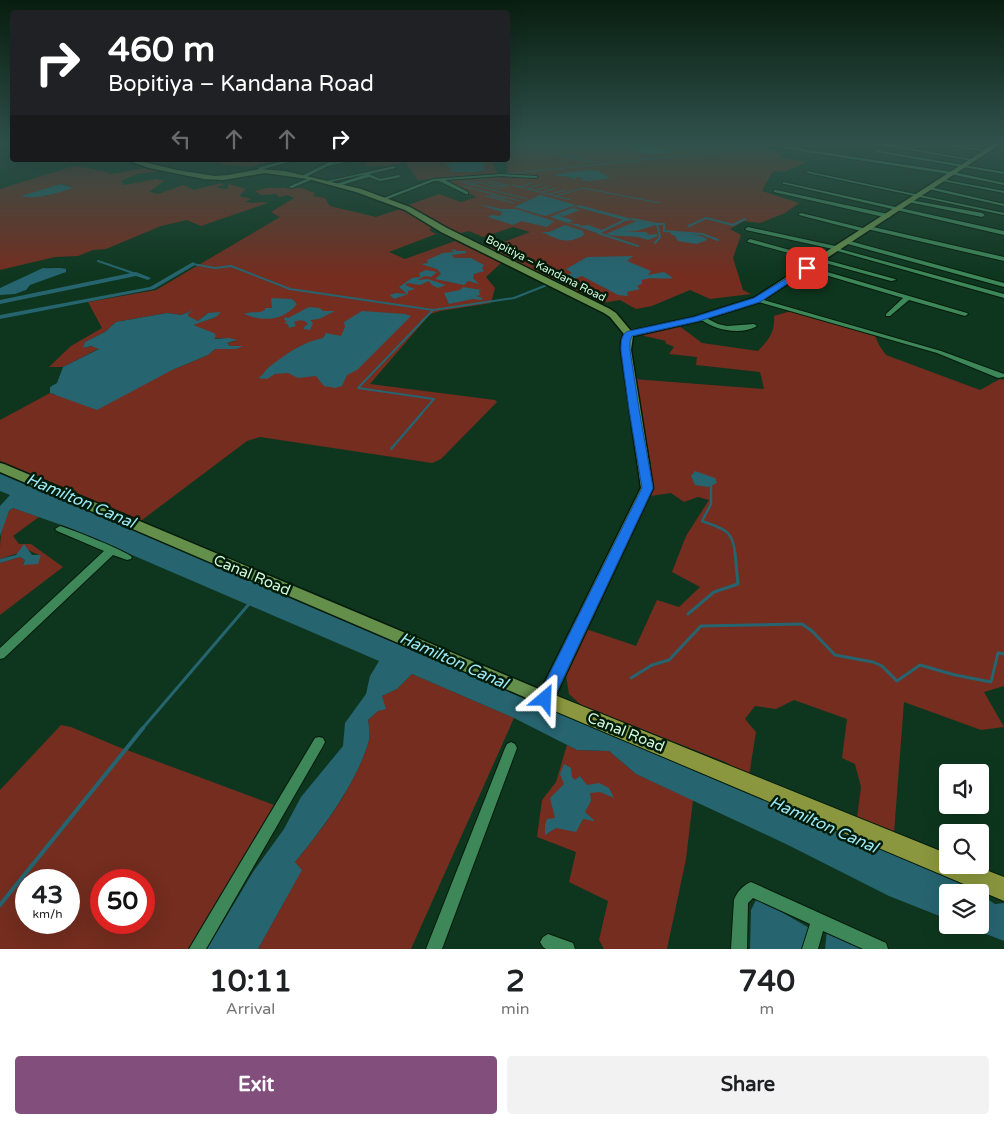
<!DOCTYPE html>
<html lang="en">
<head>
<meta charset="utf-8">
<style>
  body { margin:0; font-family:"Varela Round",sans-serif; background:#f2f2f2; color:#202124; height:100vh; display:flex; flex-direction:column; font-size:19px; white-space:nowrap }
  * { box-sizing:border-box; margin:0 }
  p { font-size:16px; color:#757577 }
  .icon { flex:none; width:28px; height:28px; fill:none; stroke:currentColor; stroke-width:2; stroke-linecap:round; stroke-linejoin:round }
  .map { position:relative; height:949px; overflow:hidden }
  .details { display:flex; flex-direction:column; background:#fff; flex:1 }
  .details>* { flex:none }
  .banner { position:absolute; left:10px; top:10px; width:500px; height:152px; border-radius:5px; box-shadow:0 5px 20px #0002; background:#202124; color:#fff; overflow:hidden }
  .buttons { position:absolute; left:939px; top:764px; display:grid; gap:10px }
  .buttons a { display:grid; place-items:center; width:50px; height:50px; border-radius:5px; background:#fff; box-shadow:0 5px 20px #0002; font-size:25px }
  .speed { position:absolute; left:15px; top:869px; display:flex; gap:10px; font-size:25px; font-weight:700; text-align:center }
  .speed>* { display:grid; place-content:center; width:65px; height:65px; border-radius:50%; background:#fff; box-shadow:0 5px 20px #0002; line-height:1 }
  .speed small { font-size:12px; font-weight:400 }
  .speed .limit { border:8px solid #d22; background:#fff; color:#111 }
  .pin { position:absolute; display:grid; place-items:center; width:42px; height:42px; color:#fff; margin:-21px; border-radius:10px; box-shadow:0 2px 8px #0006 }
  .me { position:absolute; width:55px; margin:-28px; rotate:26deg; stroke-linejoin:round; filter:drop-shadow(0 0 4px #0008) }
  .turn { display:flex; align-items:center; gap:18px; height:105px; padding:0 15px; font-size:22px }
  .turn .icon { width:65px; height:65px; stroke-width:2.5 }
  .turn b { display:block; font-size:35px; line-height:42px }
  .lanes { display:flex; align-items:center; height:48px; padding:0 15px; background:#0003; justify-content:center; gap:25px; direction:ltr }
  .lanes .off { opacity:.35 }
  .eta { display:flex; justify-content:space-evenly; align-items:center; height:85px; text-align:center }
  .eta b { font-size:30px; font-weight:700; line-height:35px }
  .cta { display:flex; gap:10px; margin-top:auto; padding:10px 15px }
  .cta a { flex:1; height:58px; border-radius:5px; background:#824f7c; color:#fff; font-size:20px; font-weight:700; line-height:58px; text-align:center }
  .cta a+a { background:#f2f2f2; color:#202124 }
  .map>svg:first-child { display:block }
</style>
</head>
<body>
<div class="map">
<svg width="1004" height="949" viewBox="0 0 1004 949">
  <rect width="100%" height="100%" fill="#0e361e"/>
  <path fill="#742d1f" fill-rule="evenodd" d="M 508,143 L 797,143 L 770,145 L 766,148 L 781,153 L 780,157 L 806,162 L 784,172 L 773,171 L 762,191 L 799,203 L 785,213 L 760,223 L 744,221 L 730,229 L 741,235 L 733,258 L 743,290 L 751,294 L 710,299 L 690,290 L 652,306 L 636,309 L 620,300 L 597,304 L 486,249 L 530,232 L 513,227 L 483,237 L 469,231 L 457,234 L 438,222 L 403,207 L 439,194 L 461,202 L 477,197 L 442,180 L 494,174 L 418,180 L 405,162 L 387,166 L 364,166 L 369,160 L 507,160 L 493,164 L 498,174 L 507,173 Z
    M 230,160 L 273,160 L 251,167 L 217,164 Z
    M 74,166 L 104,171 L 111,174 L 146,168 L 161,171 L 137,174 L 121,181 L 124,185 L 156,179 L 164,181 L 149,192 L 158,194 L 183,185 L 194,190 L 221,183 L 224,185 L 215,187 L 227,189 L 229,184 L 246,189 L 239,196 L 251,199 L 245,202 C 253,204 260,201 268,203 L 201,226 L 187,220 L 161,226 L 106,249 L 93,250 L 78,256 L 55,257 L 0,270 L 0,189 ZM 61,184 L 72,187 L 46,196 L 22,196 Z
    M 301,188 L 315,193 L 313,196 L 325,198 L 330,206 L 376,217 L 400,209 L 423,219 L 433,227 L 429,230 L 436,234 L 389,252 L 405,259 L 455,241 L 501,263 L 486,277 L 495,288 L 491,303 L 440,311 L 430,314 L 370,384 L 495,400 L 497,402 L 441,459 L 432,463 L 260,437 L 247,441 L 138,523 L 100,504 L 0,461 L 0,420 L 50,393 L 54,395 L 172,370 L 208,355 L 215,349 L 236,349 L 241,346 L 230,346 L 227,343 L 235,341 L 221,338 L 213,339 L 192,325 L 216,317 L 208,313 L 198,321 L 188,317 L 188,314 L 192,311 L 181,315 L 167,313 L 116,322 L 105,332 L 85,342 L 84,348 L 91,346 L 100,348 L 63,367 L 49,367 L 71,346 L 102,328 L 88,302 L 156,290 L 280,217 L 271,212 L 294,198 L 288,195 L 280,197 L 276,194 L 261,195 L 255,191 L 267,188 Z
    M 791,311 L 875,336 L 879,345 L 886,355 L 980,390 L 1000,379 L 1004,380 L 1004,686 L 984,692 L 1004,727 L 981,730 L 904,702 L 894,833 L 857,818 L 861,787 L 855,764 L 842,758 L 847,719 L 794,700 L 776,709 L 755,706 L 745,719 L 756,732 L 749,776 L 725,762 L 581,705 L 569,694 L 565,669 L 586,629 L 636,646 L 657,600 L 679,607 L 700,587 L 672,572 L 686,536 L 709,500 L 698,497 L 684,502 L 671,493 L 650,496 L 651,464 L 633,379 L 764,389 L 760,372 L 696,365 L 697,357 L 669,354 L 674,347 L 665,343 L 666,341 L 636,334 L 678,325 L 702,343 L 758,351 C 769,339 775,333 774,316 Z
    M 13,508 L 39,517 L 13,536 L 19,544 L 31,544 L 63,567 L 0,615 L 0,563 L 20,557 L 25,560 L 23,564 L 41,556 L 28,550 L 0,559 C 0,544 0,517 13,508 Z
    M 412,674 L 514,718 L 411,949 L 258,949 L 301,871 L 294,863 C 322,831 358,781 369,740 C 370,734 369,726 368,720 L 378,711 L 382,696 L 397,689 Z
    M 61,725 L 71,727 L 116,746 L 274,805 L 188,949 L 0,949 L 0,790 ZM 26,880 L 69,880 L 69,922 L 26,922 ZM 101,880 L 144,880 L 144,922 L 101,922 Z
    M 567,745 L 577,750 L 609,751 L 636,774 L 693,800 L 686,859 L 667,949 L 604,949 L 599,940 L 608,901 L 569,882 L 576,852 L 537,837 L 542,800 L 556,782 Z"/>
  <path fill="#266470" d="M 632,143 L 656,143 L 656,146 L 651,147 L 654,147 L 653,149 L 669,150 L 669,152 C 657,156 644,154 631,149 L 634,147 L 629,144 Z
    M 465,160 L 473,160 L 473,162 L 482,161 L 487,163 L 482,166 L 485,169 L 490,169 L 475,172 L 450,172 L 452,170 L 447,165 L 443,164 Z
    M 588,170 L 598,171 L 610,178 L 597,180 L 586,178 L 596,182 L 580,180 L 584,178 L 576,177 L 576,180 L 569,177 L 552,175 Z
    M 61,184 L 73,188 C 57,193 38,200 21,196 Z
    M 540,195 L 576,205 L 545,216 L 514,207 Z
    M 478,204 L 502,209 L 516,209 L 554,221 L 547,227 L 521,221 L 513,225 L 488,217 L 491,215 L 500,216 L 502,212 Z
    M 579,205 L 632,219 L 628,221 L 577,207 L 573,208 L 580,210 L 564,216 L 558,215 L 574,221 L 568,222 L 573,224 L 580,224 L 579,226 L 588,225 L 602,230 L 597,233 L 550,217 Z
    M 637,221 L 656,225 L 636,231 L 622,232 L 645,232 L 648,233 L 647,235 L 657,234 L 658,236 L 648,240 C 634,234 620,238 606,234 Z
    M 565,225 L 583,231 L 584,235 C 567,245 559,240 542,232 L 549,232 Z
    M 673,232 L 697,235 L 706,238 L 707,240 L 697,244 L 678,241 L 675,236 L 670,234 Z
    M 455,249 L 456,251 L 466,251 L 466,253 L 452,255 L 454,258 L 471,258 L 484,265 L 482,268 L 484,271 L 474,274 L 473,278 L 479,284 L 468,281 L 464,285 L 435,279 L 441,274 L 437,269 L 421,264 L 428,263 L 427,260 L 443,253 L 454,252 L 451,250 Z
    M 633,256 L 627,261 L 651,271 L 648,275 L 664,272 L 673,278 C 663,280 650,276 642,280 L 642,284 L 637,286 L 640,289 L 627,292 L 628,296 L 618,295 L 582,276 L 560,284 L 555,281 L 570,277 L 568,275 L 572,273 L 566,269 L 587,257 Z
    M 43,268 C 51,269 59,267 66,269 L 66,272 L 30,285 L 26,290 L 15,294 L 0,295 L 0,288 Z
    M 426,270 L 437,272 L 431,277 L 425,276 L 417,280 L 428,279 L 446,285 L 438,288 L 432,285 L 429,281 L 420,285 L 408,283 L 405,285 L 415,289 L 408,291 L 408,294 L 394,299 L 390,295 L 396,293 L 407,294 L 399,287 L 412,278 L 420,277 L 419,273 Z
    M 463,287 L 482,290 L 479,291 L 480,295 L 476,296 L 483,298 L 481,300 L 473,299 L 449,304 L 444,293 L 460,290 Z
    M 271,298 L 292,299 L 297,304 C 283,321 264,322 244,314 C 252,311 258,314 265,310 L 265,308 L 272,308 Z
    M 309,307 L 320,308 L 323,311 L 335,311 L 319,319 L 310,320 L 313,323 L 310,330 L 304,329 L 304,327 L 308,324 C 303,319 300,320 294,322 L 296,326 L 289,328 L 288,324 L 284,323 L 287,321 L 284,320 L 285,317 L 288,318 Z
    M 194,310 L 188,314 L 188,316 L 198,321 L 208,313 L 221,312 L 216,317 L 193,325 L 214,333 L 216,336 L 214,339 L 229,338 L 237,340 L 227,343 L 230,346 L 243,346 L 236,349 L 215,349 L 208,355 L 172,370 L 97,410 L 50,393 L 50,387 L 57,383 L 63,367 L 99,349 L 91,346 L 83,348 L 85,342 L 105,332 L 116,322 L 167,313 L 181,315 Z
    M 362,311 L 405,314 L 411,316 L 357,370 L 347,375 L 342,386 L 335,388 L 324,386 L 316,376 L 298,378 L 288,373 L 275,374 L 267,379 L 258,378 C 264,375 264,371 269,367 C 285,355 302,342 323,338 L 326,333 L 341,336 L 345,327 L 344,322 Z
    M 695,471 L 715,478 L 717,483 L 708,487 L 695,485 L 691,476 Z
    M 0,473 L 963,882 L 978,892 L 948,892 L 947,919 L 889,896 L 788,845 L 636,774 L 609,751 L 577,750 L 514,718 L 412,674 L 397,689 L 382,696 L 386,709 L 378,711 L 368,720 C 369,726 370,734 369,740 C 358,781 322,830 295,862 L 302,870 L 258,949 L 207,949 L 253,872 L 284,829 L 301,797 L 343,746 L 345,723 L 366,694 L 370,676 L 379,661 L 67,527 L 13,508 L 9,511 L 0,536 L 0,506 L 10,495 L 0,491 Z
    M 24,544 L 32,555 L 41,555 L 38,564 L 23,565 L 25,560 L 20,557 L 0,563 L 0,559 L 16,555 Z
    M 564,764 L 571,768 L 572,777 L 575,780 L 580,776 L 587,785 L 599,783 L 609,788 L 614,798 L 600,792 L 590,793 L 591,801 L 585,812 L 595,821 L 583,819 L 576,832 L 556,828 L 545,835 L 545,825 L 547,819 L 555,818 L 550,798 L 564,784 L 560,774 Z
    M 980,894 L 995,904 L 1004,903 L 1004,941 L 963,925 L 980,925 Z
    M 757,898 L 811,929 L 802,949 L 750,949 L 751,910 Z
    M 827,930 L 868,949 L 825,949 Z"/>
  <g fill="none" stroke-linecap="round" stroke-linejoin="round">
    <path stroke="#266470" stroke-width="1" d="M 536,148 L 585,161 L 598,162
      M 522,154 L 549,143
      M 505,174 L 731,151
      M 480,179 L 509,186
      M 466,181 L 477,184
      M 474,181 L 501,189
      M 462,182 L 527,199
      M 488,183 L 505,187
      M 512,185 L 571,200
      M 463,186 L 520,201
      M 519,187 L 532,183
      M 528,189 L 541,184
      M 534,191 L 549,186
      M 543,192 L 556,188
      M 550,194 L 566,190
      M 490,195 L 505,199
      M 486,196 L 514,203
      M 556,196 L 583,188 L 660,203"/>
    <path stroke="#266470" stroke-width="2" d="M 632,219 L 657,224 L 660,237 L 655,243
      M 625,220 L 598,233 L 638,246
      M 654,224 L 664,224 L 664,231 L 702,234 L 718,240
      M 689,226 L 706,218 L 733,225 L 745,219
      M 98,261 L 136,274
      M 193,264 L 215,268 L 231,266 L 290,289 L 433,310 L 358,388 L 434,399 L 421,414
      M 433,310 L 514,298 L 547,285"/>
    <path stroke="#266470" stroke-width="2.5" d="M 391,449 L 422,413
      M 711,485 L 711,504 L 702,521 C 723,529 733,529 735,554"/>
    <path stroke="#266470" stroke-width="3" d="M 688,614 L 714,592 L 738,584 L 735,553
      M 631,678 L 652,665 L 669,660 L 701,626 L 802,624 L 812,631 L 835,655 L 873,662 L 882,666 L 897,681 L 920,665 L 955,675 L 991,682 L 998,653 L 1004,654
      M 142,729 L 249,604"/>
    <path stroke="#266470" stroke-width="4" d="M 0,905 L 143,728"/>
    <path fill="#266470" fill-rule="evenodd" d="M 193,262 L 195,263 L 195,265 L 154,289 L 0,319 L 0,315 L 150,287 Z
      M 136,272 L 151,278 L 148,280 L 136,276 L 0,304 L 0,300 Z"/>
    <g stroke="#041b0c" stroke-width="2">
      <path id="street" d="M 869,143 L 880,143 L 975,160 L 973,161 Z
        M 931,143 L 943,143 L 989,151 L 987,152 Z
        M 782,146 L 953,172 L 1004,183 L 1004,185 L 955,175 L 781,148 Z
        M 876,150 L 1004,172 L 1004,174 L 875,152 Z
        M 289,160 L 296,160 L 264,169 L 260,173 L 256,172 L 260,167 Z
        M 333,160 L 338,160 L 333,163 L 343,160 L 350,161 L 328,166 L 304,178 L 300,177 Z
        M 394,166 L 396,168 L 369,174 L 380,179 L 399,175 L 401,177 L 380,181 L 369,177 L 338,186 L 336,185 L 336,184 L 367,174 L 325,183 L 323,182 Z
        M 806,171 L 1004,213 L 1004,215 L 808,173 Z
        M 501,174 L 536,176 L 538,177 L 536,178 L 501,176 L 445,180 L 468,192 L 468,194 L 466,194 L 439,181 L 434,181 L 385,200 L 381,199 L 433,179 Z
        M 309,178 L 313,179 L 292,188 L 288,187 Z
        M 941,179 L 1004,191 L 1004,193 L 943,181 Z
        M 783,182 L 1004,231 L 1004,235 L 785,184 L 783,184 Z
        M 930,187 L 1004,204 L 1004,206 L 928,189 L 928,188 Z
        M 776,190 L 888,214 L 891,216 L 888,218 L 774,192 L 774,190 Z
        M 910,200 L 982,213 L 985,215 L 982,217 L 908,202 L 908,200 Z
        M 801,213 L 867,229 L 868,230 L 865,232 L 799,215 L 799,214 Z
        M 869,226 L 1004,257 L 1004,261 L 867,229 L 866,228 Z
        M 748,227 L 840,247 L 840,249 L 1004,294 L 1004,298 L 834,250 L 833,249 L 746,230 L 745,229 Z
        M 750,239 L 895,279 L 896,280 L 891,281 L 748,242 L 747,241 Z
        M 846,240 L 1004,283 L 1004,287 L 844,243 L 843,242 Z
        M 807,266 L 967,313 L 968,314 L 965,316 L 909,300 L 890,316 L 886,316 L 886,314 L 903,298 L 805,269 L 805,267 Z
        M 757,298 L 941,351 L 1004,374 L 1004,377 L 998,378 L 937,353 L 755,301 L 755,299 Z
        M 702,316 L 718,324 L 727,326 L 754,324 L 757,326 C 741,336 713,330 699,318 Z
        M 60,526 C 71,529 126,551 132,557 L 131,559 L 127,560 L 113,555 L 4,658 L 0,659 L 0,648 L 104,551 L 57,531 L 55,529 Z
        M 319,737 L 323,738 L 325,742 L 323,746 L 206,949 L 189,949 L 315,738 Z
        M 511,742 L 515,744 L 517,748 L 442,949 L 426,949 L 505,748 L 507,744 Z
        M 751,882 L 886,943 L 888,949 L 863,949 L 823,931 L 818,949 L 802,949 L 810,924 L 753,898 L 748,903 L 747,949 L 731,949 L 734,900 C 737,892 743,885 751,882 Z
        M 548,934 L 573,943 L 575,949 L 546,949 L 543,947 L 540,942 L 543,937 Z"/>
    </g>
    <g stroke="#041b0c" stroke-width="3">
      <path id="secondary" d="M 995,143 L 1002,143 L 760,302 L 699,321 L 633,336 L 631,350 L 653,488 L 554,699 L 551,704 L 545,706 L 0,472 L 0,463 L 4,464 L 541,690 L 641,488 L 621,350 L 621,341 L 624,334 L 610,317 L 604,313 L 441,232 L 405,210 L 356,192 L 308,179 L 265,173 L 223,180 L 204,179 L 149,168 L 127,160 L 136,160 L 177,170 L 215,176 L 228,175 L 260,169 L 285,171 L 361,189 L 410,207 L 447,228 L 610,309 L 616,313 L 631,331 L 694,317 L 754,298 Z"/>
    </g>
    <g stroke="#041b0c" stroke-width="2">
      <path id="primary" d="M 545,691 L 948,854 L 948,865 L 973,865 L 1004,877 L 1004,901 L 538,704 L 536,699 L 538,694 Z"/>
    </g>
    <use href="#street" fill="#3d8758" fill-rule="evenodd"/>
    <use href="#secondary" fill="#648f4b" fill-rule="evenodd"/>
    <use href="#primary" fill="#8b973e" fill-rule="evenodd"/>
  </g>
  <linearGradient id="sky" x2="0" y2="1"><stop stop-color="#081e10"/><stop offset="0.52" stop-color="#30524c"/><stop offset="1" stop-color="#30524c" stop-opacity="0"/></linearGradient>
  <rect width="1004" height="276" fill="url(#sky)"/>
  <path fill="#1a73e8" stroke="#114b97" d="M 805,267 L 811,268 L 760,302 L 699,321 L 632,336 L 630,341 L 630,350 L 639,409 L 653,488 L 551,704 L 545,705 L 540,704 L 537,699 L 642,488 L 629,409 L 621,350 C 621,343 621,333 629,331 L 694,317 L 754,298 Z"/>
  <g text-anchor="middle" stroke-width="5" stroke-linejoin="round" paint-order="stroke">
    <g font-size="11" fill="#d3f8dd" stroke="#001c09">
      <text transform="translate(546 268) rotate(27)" y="4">Bopitiya – Kandana Road</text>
    </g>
    <g font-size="15" fill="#d3f8dd" stroke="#001c09">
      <text transform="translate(252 575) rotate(23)" y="5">Canal Road</text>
      <text transform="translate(626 732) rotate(22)" y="5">Canal Road</text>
    </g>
    <g font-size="16" font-style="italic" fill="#9de8f9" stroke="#001c09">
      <text transform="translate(81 500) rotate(23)" y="6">Hamilton Canal</text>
      <text transform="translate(454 660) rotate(24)" y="6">Hamilton Canal</text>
      <text transform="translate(824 824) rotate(24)" y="6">Hamilton Canal</text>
    </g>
  </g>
</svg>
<div class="buttons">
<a><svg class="icon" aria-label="sound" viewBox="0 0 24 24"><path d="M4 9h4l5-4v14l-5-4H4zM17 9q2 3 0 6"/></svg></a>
<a><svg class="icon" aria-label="search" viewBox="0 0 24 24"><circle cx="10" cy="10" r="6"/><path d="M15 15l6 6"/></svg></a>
<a><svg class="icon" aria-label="layers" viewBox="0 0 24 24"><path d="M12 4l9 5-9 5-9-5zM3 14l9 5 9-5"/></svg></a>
</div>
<div class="speed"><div>43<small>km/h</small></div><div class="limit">50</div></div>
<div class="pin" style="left:807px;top:268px;background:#d93025"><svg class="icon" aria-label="arrive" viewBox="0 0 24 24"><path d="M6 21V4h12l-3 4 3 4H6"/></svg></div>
<svg class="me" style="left:545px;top:699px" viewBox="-20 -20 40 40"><path d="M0-17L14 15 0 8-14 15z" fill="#1a73e8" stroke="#fff" stroke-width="4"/></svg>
<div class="banner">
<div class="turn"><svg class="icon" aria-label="right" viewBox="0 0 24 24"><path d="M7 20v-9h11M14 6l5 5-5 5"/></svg><div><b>460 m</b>Bopitiya – Kandana Road</div></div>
<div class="lanes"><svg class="icon off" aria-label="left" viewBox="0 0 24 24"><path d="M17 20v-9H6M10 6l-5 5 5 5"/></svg><svg class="icon off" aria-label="ahead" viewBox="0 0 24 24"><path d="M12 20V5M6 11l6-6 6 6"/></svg><svg class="icon off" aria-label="ahead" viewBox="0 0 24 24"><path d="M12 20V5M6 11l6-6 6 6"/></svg><svg class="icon" aria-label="right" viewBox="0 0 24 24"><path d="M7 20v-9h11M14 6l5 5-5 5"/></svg></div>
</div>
</div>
<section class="details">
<div class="eta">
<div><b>10:11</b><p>Arrival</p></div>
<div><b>2</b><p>min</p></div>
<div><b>740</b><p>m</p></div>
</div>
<div class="cta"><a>Exit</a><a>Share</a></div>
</section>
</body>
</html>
